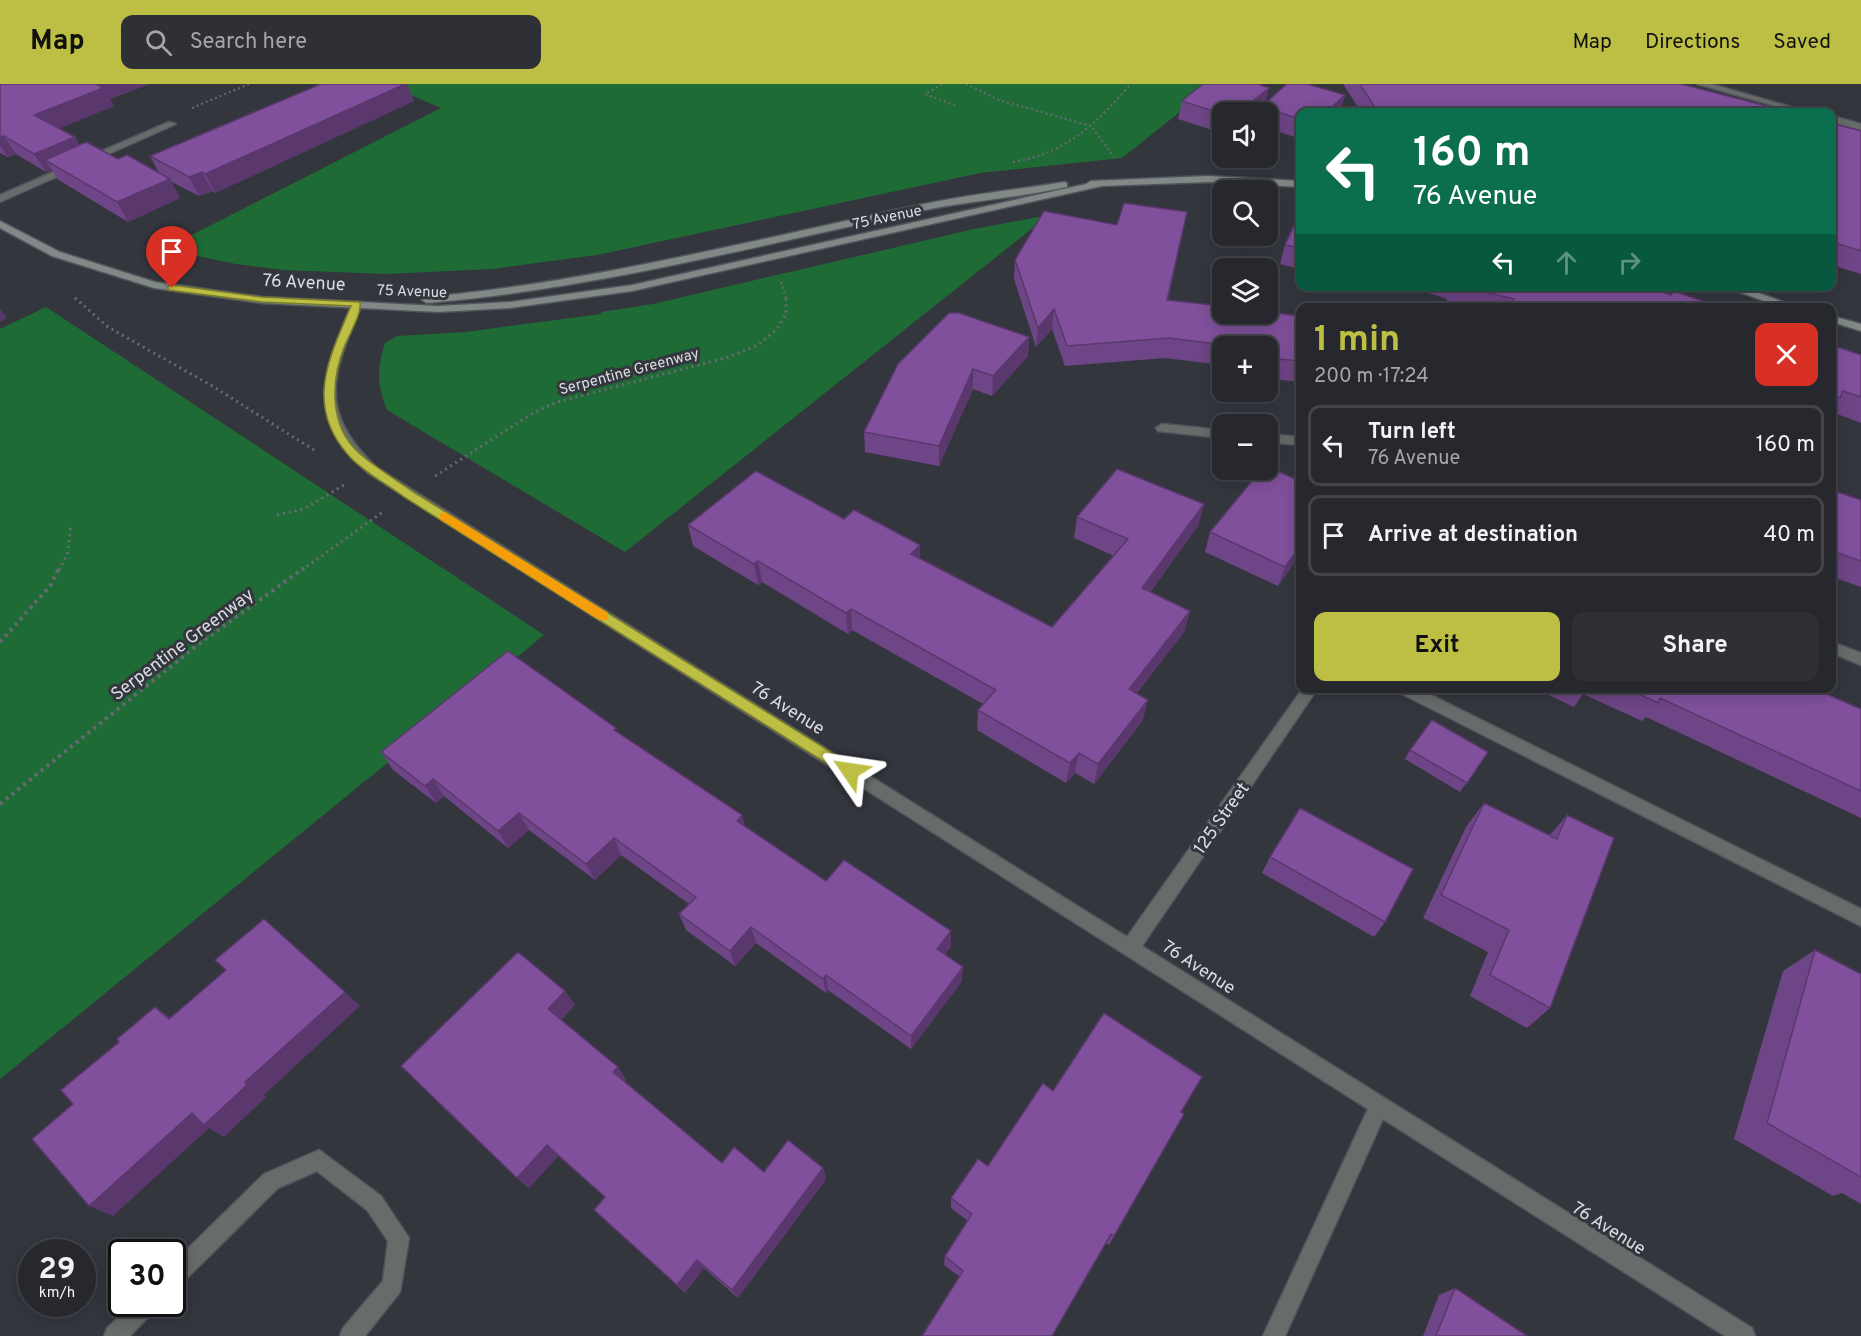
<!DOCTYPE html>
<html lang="en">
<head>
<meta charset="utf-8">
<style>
  body { margin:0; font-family:Overpass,sans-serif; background:#2f3036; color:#f1f3f6; height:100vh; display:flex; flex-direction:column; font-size:22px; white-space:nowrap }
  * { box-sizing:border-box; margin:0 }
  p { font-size:20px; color:#a4a6aa }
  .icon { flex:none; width:33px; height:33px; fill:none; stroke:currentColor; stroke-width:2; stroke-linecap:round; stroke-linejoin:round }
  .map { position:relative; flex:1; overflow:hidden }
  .sheet { position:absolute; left:1296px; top:219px; width:540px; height:390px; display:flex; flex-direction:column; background:#27282e; border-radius:12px; box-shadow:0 3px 15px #0003,0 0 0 2px #43444a }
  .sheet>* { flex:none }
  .guide { position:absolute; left:1296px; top:24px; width:540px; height:183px; border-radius:12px; box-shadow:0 3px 15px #0003,0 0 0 2px #43444a; background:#0b6e4f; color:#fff; overflow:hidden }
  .tools { position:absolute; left:1212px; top:18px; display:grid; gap:12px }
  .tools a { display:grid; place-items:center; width:66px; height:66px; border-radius:12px; background:#27282e; box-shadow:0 3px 15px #0003,0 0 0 2px #43444a; font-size:30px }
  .speed { position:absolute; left:18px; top:1155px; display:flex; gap:12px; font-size:30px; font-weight:700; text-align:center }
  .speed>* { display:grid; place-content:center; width:78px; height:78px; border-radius:50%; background:#27282e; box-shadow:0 3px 15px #0003,0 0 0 2px #43444a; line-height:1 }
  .speed small { font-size:15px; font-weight:400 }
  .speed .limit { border:3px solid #111; border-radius:9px; background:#fff; color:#111 }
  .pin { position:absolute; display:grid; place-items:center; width:51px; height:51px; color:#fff; margin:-62px -26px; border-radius:50% 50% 50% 0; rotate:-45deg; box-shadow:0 0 6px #0007 }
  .pin .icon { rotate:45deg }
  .me { position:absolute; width:66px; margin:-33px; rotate:302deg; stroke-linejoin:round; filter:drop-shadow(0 0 4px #0008) }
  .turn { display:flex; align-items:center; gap:21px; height:126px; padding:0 18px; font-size:27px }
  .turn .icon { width:78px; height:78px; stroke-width:2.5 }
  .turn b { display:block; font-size:42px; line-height:51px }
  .lanes { display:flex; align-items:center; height:57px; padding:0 18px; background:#0003; justify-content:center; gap:30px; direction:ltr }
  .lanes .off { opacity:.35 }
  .round { display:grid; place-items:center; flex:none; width:63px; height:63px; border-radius:12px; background:#2f3036 }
  .overview { display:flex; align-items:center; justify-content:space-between; height:102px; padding:0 18px }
  h1 { font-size:36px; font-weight:700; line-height:45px; color:#bcbf44 }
  .primary-button { display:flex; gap:12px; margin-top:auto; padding:12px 18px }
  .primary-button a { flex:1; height:69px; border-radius:12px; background:#bcbf44; color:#111; font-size:24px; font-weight:700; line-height:69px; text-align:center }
  .primary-button a+a { background:#2f3036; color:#f1f3f6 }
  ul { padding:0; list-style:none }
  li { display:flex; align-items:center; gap:18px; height:81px; margin:0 12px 9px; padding:0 6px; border:3px solid #43444a; border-radius:12px }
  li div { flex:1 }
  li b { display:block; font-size:22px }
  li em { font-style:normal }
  header { display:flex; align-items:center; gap:36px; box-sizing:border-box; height:84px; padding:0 30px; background:#bcbf44; color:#111 }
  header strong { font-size:28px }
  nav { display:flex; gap:33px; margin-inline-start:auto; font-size:21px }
  .search { width:420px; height:54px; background:#2f3036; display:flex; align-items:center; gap:15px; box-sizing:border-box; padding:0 21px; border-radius:12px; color:#a4a6aa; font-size:22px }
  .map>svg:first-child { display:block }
</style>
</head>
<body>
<header>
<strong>Map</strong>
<div class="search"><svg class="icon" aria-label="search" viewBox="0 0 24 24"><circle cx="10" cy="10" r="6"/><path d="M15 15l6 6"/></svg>Search here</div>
<nav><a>Map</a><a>Directions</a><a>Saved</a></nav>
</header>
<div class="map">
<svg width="1861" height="1252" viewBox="0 0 1861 1252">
  <rect width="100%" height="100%" fill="#34363e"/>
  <path fill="#1f6b36" d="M 385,0 L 1215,0 L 1122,74 L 980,89 L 597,171 L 492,185 L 386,190 L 283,186 L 236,180 L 164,165 L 441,24 Z
    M 1049,131 L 625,468 L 387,326 C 377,301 377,284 385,259 L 397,252 L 465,248 L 601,230 L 601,228 L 653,220 L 974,145 Z
    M 46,223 L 544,551 L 0,995 L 0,245 Z"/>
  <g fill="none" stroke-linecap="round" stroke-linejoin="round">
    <g stroke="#52545c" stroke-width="3">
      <path id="lane" d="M 1396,604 L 1417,604 L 1861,825 L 1861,842 L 1398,608 Z"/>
    </g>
    <g stroke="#52545c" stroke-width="3">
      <path id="street" d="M 1697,0 L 1711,0 L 1809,28 L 1797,28 Z
        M 1832,32 L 1861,40 L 1861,46 L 1832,38 Z
        M 169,38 L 176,40 L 0,118 L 0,111 Z
        M 357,217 L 362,220 C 333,290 316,325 376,383 L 1127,853 L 1303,604 L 1318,604 L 1142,862 L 1752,1244 L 1755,1252 L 1725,1252 L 1383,1035 L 1285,1252 L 1263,1252 L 1368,1025 L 368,389 C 305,329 321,293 352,220 Z
        M 1162,340 L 1222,346 L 1222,354 L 1158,347 L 1156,344 Z
        M 1268,350 L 1300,353 L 1300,361 L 1268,358 Z
        M 1832,558 L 1861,569 L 1861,581 L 1832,569 Z
        M 319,1066 L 381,1112 L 409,1154 L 400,1208 L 365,1252 L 340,1252 L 343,1244 L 383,1197 L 388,1157 L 367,1126 L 317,1087 L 278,1104 L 179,1202 L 172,1205 L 172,1180 L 264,1090 Z
        M 133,1220 L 158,1220 L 154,1227 L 130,1252 L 104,1252 L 107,1244 Z"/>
    </g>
    <g stroke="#52545c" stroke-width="3">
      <path id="secondary" d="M 1208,92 L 1300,97 L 1300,103 L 1208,98 L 1102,102 L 632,207 L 510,224 L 438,228 L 262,219 L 154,204 L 52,172 L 0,144 L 0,137 L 60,168 L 155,198 L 262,213 L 438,222 L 510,218 L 632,201 L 1086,100 L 1091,97 Z
        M 1064,98 L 1067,99 L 1067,103 C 1017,114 965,117 915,128 C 753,163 592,205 427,219 L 422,216 L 427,213 C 592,198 753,156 915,122 C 964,111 1015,106 1064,98 Z
        M 1723,202 L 1740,202 L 1800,224 L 1783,224 Z
        M 1832,232 L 1861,240 L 1861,247 L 1832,238 Z"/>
    </g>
    <path stroke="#696a71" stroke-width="2" stroke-dasharray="2 3" stroke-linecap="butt" d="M 942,0 L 925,10 L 957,22
      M 966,0 L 999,16 L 1091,42 L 1114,73
      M 192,24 L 249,0
      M 1013,78 C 1069,68 1094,41 1131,0
      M 781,198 L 786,215"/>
    <path stroke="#696a71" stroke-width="3" stroke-dasharray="2 4" stroke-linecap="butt" d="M 75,214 L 108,243 L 214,303 L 314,366
      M 435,392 L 533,329 L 557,318 L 729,273 L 758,261 L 777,245 L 786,230 L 786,214
      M 277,431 L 304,425 L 344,401
      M 59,486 L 68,468 L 71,440
      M 302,486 L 384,427"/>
    <path stroke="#696a71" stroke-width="4" stroke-dasharray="3 4.5" stroke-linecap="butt" d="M 0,558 L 50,502 L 59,484
      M 0,720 L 200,559 L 304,484"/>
    <use href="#lane" fill="#676c6a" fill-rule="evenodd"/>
    <use href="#street" fill="#676c6a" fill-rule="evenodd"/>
    <use href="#secondary" fill="#818986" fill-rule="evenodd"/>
  </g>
  <path fill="#6e4586" d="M 0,0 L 149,0 L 110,15 L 114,22 L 59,44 L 80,61 L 159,89 L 150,72 L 321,0 L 407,0 L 414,17 L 215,109 L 212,107 L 199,112 L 170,97 L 180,114 L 128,138 L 57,95 L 52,86 L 46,88 L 16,70 L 8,73 L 0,69 Z
    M 1343,0 L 1681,0 L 1790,28 L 1361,28 Z
    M 1345,11 L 1340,28 L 1300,28 L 1300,55 L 1268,44 L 1268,28 L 1260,28 L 1260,26 L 1222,28 L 1222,49 L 1178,35 L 1182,17 L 1266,18 Z
    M 1832,39 L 1861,47 L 1861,190 L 1832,181 Z
    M 1187,128 L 1168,216 L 1300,232 L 1300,298 L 1272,295 L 1272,288 L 1268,287 L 1268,262 L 1222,262 L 1222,281 L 1165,274 L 1065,282 L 1052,245 L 1036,263 L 1014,195 L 1015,176 L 1117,141 Z
    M 1300,128 L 1300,185 L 1280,180 L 1285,161 Z
    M 1407,202 L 1646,202 L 1671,211 L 1724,224 L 1460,224 L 1445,220 L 1447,215 Z
    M 1029,253 L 1028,272 L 992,312 L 973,305 L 939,382 L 865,368 L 864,348 Z
    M 1832,261 L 1861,271 L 1861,339 L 1832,328 Z
    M 1300,397 L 1300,471 L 1278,502 L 1205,468 L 1210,448 Z
    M 1832,406 L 1861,416 L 1861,503 L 1832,493 Z
    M 1204,420 L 1198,442 L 1150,508 L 1190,527 L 1184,548 L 1136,610 L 1143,636 L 1094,700 L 1075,689 L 1066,699 L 977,646 L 978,626 L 983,620 L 852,546 L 848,550 L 762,498 L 758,501 L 693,462 L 688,441 L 844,435 L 1052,543 L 1114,472 L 1074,454 L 1077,433 Z
    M 1534,604 L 1813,604 L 1861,625 L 1861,734 L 1646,633 L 1642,637 L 1583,610 L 1574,623 Z
    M 618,649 L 742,731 L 745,743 L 826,797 L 951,847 L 951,863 L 945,870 L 962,897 L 911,965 L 828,906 L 826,909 L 756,859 L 735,882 L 686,846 L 679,830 L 689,820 L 621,771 L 595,796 L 529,746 L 508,764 L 444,712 L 436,719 L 393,686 L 381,668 Z
    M 1410,666 L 1488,668 L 1460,708 L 1405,675 Z
    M 1484,719 L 1550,751 L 1567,731 L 1550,924 L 1527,944 L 1470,912 L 1488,868 L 1423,834 L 1466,743 Z
    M 1270,773 L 1385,838 L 1374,853 L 1262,789 Z
    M 1815,866 L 1861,890 L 1861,1120 L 1842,1109 L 1833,1112 L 1734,1055 L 1783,887 Z
    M 565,907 L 575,921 L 561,936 L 618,983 L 626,996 L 624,998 L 722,1079 L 764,1088 L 823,1084 L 826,1095 L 738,1214 L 704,1184 L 685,1209 L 594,1126 L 605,1113 L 558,1072 L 529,1104 L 517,1094 Z
    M 1053,1007 L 1181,1028 L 1109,1161 L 1106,1159 L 960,1193 L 944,1181 L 945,1172 L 968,1137 L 951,1124 L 951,1114 L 988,1082 Z
    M 1455,1204 L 1527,1252 L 1423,1252 L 1439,1211 Z"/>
  <path fill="#5a386d" d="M 94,0 L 149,0 L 110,15 L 114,22 L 46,50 L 34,31 Z
    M 405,0 L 407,0 L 414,17 L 215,109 L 205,90 Z
    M 1269,4 L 1265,22 L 1261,23 L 1260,26 L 1257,28 L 1239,28 Z
    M 1345,11 L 1340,28 L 1326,28 Z
    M 4,52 L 16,70 L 8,73 L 0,62 L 0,53 Z
    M 75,53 L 86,71 L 45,76 L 52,86 L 46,88 L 34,70 Z
    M 202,88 L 212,107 L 199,112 L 189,93 Z
    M 170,95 L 180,114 L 128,138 L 117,118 Z
    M 1187,128 L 1183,147 L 1163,235 L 1167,216 Z
    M 0,225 L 7,234 L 0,238 Z
    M 1054,225 L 1052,245 L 1036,263 L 1038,244 Z
    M 1029,253 L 1028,272 L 992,312 L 993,292 Z
    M 973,285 L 973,305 L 939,382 L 939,362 Z
    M 1204,420 L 1198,442 L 1137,525 L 1142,504 Z
    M 920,461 L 920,483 L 911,470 Z
    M 1300,462 L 1300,471 L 1278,502 L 1285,483 Z
    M 758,477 L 762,498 L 758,501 L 754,480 Z
    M 851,525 L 852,546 L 848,550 L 846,529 Z
    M 1190,527 L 1184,548 L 1124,626 L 1129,605 Z
    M 1148,616 L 1143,636 L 1094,700 L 1098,680 Z
    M 1079,669 L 1075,689 L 1066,699 L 1070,679 Z
    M 433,695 L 444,712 L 436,719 L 425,702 Z
    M 519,729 L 529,746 L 508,764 L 498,747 Z
    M 742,731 L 747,748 L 737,737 Z
    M 614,754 L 621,771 L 595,796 L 586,780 Z
    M 751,843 L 756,859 L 735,882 L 730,867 Z
    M 951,847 L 951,863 L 937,880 L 937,865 Z
    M 963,883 L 962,897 L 911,965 L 911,952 Z
    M 826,891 L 828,906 L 826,909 L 823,895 Z
    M 565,907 L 575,921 L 558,939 L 548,925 Z
    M 345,908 L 360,922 L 264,1011 L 266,1013 L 224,1053 L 209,1044 L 113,1132 L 89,1122 L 192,1029 L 245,998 Z
    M 155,923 L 175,937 L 169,935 Z
    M 618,983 L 626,996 L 621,1001 L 613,988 Z
    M 547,1061 L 558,1072 L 529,1104 L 517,1094 Z
    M 823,1084 L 826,1095 L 738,1214 L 732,1206 Z
    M 697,1176 L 704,1184 L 685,1209 L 677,1201 Z"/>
  <path fill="#80509c" stroke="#5a386d" stroke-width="1.5" d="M 0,0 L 96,0 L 103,4 L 34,31 L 75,53 L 34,70 L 4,52 L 0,53 Z
    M 321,0 L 405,0 L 205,90 L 202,88 L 189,93 L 150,72 Z
    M 1203,0 L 1258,0 L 1269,4 L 1239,28 L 1222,28 L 1222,30 L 1182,17 Z
    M 1287,0 L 1307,0 L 1345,11 L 1326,28 L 1300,28 L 1300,35 L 1261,23 Z
    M 1360,0 L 1681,0 L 1790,28 L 1378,28 Z
    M 1832,39 L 1861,47 L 1861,167 L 1832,158 Z
    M 86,58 L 118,75 L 127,71 L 170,95 L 117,118 L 45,76 Z
    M 1124,119 L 1187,128 L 1167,216 L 1222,222 L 1222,230 L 1268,230 L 1268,228 L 1300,232 L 1300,277 L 1278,275 L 1278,268 L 1268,267 L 1268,262 L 1233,262 L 1169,254 L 1067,262 L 1054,225 L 1038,244 L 1015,176 L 1044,127 L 1117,141 Z
    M 1300,128 L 1300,164 L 1285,161 Z
    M 1462,202 L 1646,202 L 1671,211 L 1673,207 L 1724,224 L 1512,224 L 1514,215 Z
    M 949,229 L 959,229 L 1029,253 L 993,292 L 973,285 L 939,362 L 864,348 L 898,280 Z
    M 1832,261 L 1861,271 L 1861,313 L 1843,307 L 1840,314 L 1832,311 Z
    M 1268,383 L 1300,397 L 1300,462 L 1285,483 L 1210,448 L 1261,386 L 1268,386 Z
    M 1117,385 L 1204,420 L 1142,504 L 1190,527 L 1129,605 L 1148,616 L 1098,680 L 1079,669 L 1070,679 L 978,626 L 996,606 L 851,525 L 846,529 L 758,477 L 754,480 L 688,441 L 756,387 L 844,435 L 854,426 L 920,461 L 911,470 L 1052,543 L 1128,455 L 1077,433 Z
    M 1832,406 L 1861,416 L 1861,477 L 1832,467 Z
    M 508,567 L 616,644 L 614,646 L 742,731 L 737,737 L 826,797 L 844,776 L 951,847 L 937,865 L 963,883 L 911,952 L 826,891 L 823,895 L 751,843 L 730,867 L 679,830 L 696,813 L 614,754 L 586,780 L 519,729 L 498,747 L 433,695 L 425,702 L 381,668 Z
    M 1626,604 L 1813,604 L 1861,625 L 1861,707 L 1660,614 L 1658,619 Z
    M 1432,636 L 1488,668 L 1467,699 L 1410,666 Z
    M 1484,719 L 1557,755 L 1567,731 L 1614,754 L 1550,924 L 1490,891 L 1509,846 L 1441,811 Z
    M 1300,724 L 1413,785 L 1385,838 L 1270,773 Z
    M 264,835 L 345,908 L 245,998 L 247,1001 L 204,1041 L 192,1029 L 89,1122 L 32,1055 L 73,1020 L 61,1006 L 119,958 L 117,955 L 155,923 L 169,935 L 226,886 L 215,876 Z
    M 1815,866 L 1861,890 L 1861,1093 L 1767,1039 Z
    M 518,868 L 565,907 L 548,925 L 618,983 L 613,988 L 722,1079 L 734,1063 L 764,1088 L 788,1056 L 823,1084 L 732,1206 L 697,1176 L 677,1201 L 594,1126 L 605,1113 L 547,1061 L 517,1094 L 401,982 Z
    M 1104,929 L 1202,993 L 1181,1028 L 1184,1030 L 1114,1152 L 1111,1150 L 1052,1252 L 922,1252 L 963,1187 L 945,1172 L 972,1130 L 951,1114 L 978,1075 L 988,1082 L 1043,999 L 1053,1007 Z
    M 1455,1204 L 1527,1252 L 1436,1252 Z"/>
  <path fill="#bcbf44" stroke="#7a7c2c" stroke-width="1.5" d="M 172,201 L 262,213 L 360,218 C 362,229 350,249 345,261 C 331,295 328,341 359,369 C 375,383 395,395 412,407 L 855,683 L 855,691 L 845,691 L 404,413 C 387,400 363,388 349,372 C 304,322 329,274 351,222 L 262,218 L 168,206 L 168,202 Z"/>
  <path fill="#f59e0b" d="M 445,428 L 608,529 L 608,536 L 599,536 L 440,435 L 440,430 Z"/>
  <g text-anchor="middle" stroke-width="6" stroke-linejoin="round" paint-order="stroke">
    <g font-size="15" fill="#dddee3" stroke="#34363e">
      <text transform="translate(887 133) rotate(-12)" y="5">75 Avenue</text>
      <text transform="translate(412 207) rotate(2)" y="5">75 Avenue</text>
      <text transform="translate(629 287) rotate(-15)" y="5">Serpentine Greenway</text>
    </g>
    <g font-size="18" fill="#dddee3" stroke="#34363e">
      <text transform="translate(304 198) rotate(3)" y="6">76 Avenue</text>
      <text transform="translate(182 560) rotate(-37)" y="6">Serpentine Greenway</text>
      <text transform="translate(788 624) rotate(32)" y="6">76 Avenue</text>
      <text transform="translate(1221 734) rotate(-55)" y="6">125 Street</text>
      <text transform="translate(1199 883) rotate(33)" y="6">76 Avenue</text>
      <text transform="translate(1609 1144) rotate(32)" y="6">76 Avenue</text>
    </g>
  </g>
</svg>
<div class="tools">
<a><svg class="icon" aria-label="sound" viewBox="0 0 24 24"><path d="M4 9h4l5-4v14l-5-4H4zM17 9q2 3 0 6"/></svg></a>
<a><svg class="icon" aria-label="search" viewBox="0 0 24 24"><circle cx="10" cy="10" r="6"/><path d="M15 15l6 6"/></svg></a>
<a><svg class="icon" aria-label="layers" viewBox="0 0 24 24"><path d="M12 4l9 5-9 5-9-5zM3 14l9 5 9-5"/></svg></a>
<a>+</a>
<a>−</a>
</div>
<div class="speed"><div>29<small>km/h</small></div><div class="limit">30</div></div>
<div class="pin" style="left:172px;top:204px;background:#d93025"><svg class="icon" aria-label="arrive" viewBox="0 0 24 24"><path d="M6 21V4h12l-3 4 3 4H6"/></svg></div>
<svg class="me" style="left:850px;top:687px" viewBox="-20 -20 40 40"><path d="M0-17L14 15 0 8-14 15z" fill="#bcbf44" stroke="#fff" stroke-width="4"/></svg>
<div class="guide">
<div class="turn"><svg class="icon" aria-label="left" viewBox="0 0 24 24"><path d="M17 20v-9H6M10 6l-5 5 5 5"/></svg><div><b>160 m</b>76 Avenue</div></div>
<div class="lanes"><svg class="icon" aria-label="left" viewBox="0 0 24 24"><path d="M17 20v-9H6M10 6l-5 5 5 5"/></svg><svg class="icon off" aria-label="ahead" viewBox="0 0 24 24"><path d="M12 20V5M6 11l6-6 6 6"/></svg><svg class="icon off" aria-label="right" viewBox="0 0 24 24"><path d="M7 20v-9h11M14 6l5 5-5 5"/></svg></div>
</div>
<section class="sheet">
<div class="overview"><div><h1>1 min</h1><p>200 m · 17:24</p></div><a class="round" style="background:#d93025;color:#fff"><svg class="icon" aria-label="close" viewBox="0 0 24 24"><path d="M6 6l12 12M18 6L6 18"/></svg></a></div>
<ul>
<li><svg class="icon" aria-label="left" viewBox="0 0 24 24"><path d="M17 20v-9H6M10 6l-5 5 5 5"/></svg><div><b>Turn left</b><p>76 Avenue</p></div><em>160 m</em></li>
<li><svg class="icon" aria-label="arrive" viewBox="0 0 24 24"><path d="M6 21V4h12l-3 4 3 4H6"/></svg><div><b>Arrive at destination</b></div><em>40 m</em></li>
</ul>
<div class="primary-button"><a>Exit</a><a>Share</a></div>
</section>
</div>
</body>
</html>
